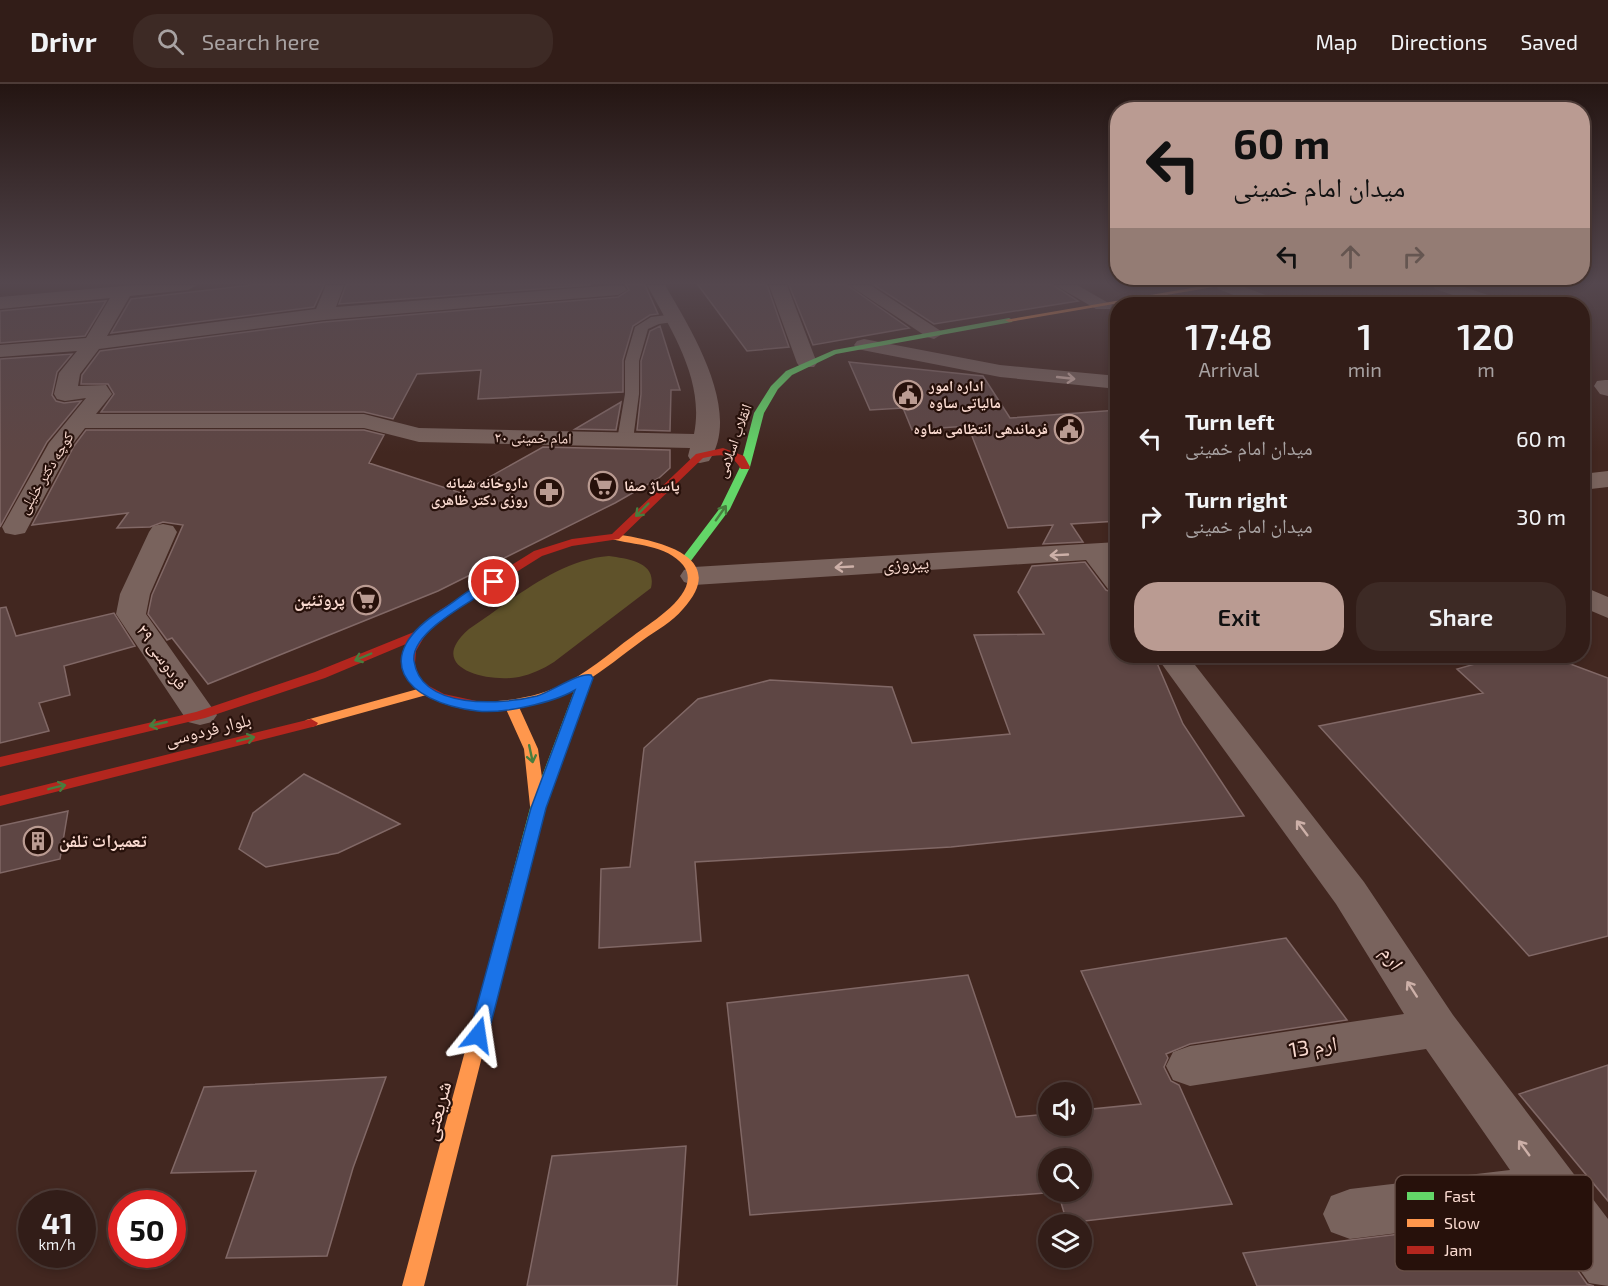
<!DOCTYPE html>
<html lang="en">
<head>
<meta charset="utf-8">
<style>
  body { margin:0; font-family:"Exo 2","Noto Naskh Arabic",sans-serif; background:#3d2a25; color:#f1f3f6; height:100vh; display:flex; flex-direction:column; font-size:22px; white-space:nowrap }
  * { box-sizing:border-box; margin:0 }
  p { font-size:20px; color:#a8a2a2 }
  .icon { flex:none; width:33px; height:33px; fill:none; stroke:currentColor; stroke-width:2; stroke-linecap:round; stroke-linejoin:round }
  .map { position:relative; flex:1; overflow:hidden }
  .details { position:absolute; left:1110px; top:213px; width:480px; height:366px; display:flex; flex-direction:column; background:#321d18; border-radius:24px; box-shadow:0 3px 9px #0003,0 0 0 2px #4d3b37 }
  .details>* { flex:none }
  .banner { position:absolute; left:1110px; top:18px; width:480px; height:183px; border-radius:24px; box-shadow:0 3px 9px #0003,0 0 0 2px #4d3b37; background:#ba9b92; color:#111; overflow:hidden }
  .controls { position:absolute; left:1038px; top:998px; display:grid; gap:12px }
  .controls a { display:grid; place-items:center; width:54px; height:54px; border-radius:50%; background:#321d18; box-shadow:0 3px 9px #0003,0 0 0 2px #4d3b37; font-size:30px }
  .speed { position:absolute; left:18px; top:1106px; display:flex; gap:12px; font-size:30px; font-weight:700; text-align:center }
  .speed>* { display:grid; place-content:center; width:78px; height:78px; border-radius:50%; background:#321d18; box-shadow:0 3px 9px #0003,0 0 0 2px #4d3b37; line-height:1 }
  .speed small { font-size:15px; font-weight:400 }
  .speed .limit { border:9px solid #d22; background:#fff; color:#111 }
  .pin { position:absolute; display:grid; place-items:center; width:51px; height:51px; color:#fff; margin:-26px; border:3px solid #fff; border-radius:50%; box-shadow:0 2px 6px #0007 }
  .me { position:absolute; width:66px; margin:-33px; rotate:15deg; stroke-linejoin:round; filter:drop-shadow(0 0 4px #0008) }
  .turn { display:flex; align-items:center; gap:21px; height:126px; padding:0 24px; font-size:27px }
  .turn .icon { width:78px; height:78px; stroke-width:2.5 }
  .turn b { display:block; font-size:42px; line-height:51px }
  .lanes { display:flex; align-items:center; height:57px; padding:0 24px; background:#0003; justify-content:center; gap:30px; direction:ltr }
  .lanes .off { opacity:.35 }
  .eta { display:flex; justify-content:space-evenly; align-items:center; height:102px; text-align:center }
  .eta b { font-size:36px; font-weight:600; line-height:42px }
  .action { display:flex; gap:12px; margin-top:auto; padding:12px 24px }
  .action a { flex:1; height:69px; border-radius:24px; background:#ba9b92; color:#111; font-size:24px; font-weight:600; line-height:69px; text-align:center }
  .action a+a { background:#3d2a25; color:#f1f3f6 }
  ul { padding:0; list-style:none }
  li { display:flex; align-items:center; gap:18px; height:78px; padding:0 24px }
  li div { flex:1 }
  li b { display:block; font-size:22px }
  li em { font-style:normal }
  header { display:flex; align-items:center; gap:36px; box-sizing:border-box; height:84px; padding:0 30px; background:#321d18; border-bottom:2px solid #4d3b37 }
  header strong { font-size:28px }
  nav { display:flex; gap:33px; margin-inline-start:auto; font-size:21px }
  .search { width:420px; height:54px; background:#3d2a25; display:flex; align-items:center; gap:15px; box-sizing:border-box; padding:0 21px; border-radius:24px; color:#a8a2a2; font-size:22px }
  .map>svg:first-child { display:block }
</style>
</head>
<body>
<header>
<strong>Drivr</strong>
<div class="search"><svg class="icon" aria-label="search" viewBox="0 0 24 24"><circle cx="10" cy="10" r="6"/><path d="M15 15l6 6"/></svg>Search here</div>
<nav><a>Map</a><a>Directions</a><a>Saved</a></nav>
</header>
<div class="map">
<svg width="1608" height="1202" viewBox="0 0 1608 1202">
  <rect width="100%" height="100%" fill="#422720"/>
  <path fill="#5f522a" d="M 609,472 C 629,475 657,478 651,504 L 554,578 C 543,585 532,590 519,593 C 487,599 424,584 469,545 C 512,517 556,476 609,472 Z"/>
  <path fill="#5e4644" stroke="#816866" stroke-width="1.5" fill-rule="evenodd" d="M 252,201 L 324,201 L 314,223 L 111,249 L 131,215 Z
    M 346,201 L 591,201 L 339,220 Z
    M 626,201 L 645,201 L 658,230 L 650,231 L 633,242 L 623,276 L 623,308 L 478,315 L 481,286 L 417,290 L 393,335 L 364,328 L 101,328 L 114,310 L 108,300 L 81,300 L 82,291 L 100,267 L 324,238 L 618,213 L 629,206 Z
    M 698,201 L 767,201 L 789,263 L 747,267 Z
    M 789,201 L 847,201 L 909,244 L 813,261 Z
    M 874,201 L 1053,201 L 1078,217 L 934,240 Z
    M 106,217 L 85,252 L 0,259 L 0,227 Z
    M 660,242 L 680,306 L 671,306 L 670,347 L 637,346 L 641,310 L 641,277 L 650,247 Z
    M 72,270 L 57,288 L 52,311 L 56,317 L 64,319 L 81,317 L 47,358 L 0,443 L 0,275 Z
    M 849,278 L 983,292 L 1010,334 L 1118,326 L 1118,437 L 1071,440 L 1083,458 L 1043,460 L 1053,441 L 1008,444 L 968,342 L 912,346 L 903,324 L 870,326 Z
    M 621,318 L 616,346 L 575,345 Z
    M 86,346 L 364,346 L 384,351 L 369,379 L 461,409 L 543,363 L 670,366 L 670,384 L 659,394 L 615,419 L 438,507 L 208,600 L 172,554 L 167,556 L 148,530 L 152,511 L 183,441 L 163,438 L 150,443 L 117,444 L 128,429 L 32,441 L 74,362 Z
    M 1085,478 L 1106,506 L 1118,510 L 1118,572 L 1154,572 L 1183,640 L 1244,732 L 951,763 L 695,778 L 701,857 L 599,864 L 601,785 L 630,783 L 644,664 L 698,615 L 770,596 L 892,603 L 912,659 L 1010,650 L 974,551 L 1044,550 L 1018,508 L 1032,482 Z
    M 6,523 L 16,552 L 114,529 L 135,562 L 64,582 L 70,611 L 39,619 L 49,647 L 0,659 L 0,524 Z
    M 1503,572 L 1549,572 L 1608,594 L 1608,852 L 1529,872 L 1319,642 L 1483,609 L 1457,585 Z
    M 304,690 L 400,740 L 338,769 L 266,783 L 239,765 L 253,729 Z
    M 68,727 L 60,775 L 0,789 L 0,742 Z
    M 1286,854 L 1347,936 L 1190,960 L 1166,970 L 1168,974 L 1164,983 L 1171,997 L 1179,1001 L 1232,1120 L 1067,1139 L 1058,1108 L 750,1131 L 727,919 L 968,891 L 1016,1033 L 1048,1030 L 1048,1041 L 1082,1041 L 1082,1026 L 1141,1020 L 1081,887 ZM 1048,1074 L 1082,1074 L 1082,1107 L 1048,1107 Z
    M 1608,981 L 1608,1117 L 1519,1010 Z
    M 386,993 L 353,1084 L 327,1172 L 226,1174 L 256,1087 L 171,1089 L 204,1003 Z
    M 686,1062 L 677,1202 L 527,1202 L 552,1072 Z
    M 1540,1133 L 1587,1200 L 1594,1202 L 1257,1202 L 1243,1169 Z"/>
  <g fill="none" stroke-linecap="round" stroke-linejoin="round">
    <path fill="#79635d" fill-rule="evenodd" d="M 675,230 L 681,234 L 680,237 L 659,240 L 648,245 L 639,277 L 639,310 L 633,356 L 631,359 L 619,359 L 617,356 L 625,310 L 625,277 L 635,243 L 651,233 Z"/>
    <path fill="#79635d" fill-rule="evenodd" d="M 134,201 L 197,201 L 188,206 L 130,212 L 107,252 L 316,225 L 326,201 L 344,201 L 336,223 L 616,201 L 624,202 L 627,206 L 618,211 L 324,236 L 99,265 L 80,290 L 78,302 L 106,301 L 112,310 L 96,330 L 364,330 L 419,344 L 694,350 C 705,296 671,246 647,201 L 665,201 C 690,244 743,327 709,377 L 700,379 L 691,377 L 688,372 L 690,364 L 419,358 L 364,344 L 85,344 L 72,361 L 25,449 L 15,451 L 5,449 L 2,443 L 49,359 L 86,314 L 65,317 L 57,315 L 54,310 L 59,289 L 77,267 L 0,273 L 0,261 L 86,254 L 110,214 L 0,225 L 0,213 Z
      M 769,201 L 787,201 L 817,279 L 814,283 L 800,283 L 797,279 Z
      M 849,201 L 870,201 L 944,249 L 934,255 L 927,253 Z
      M 1055,201 L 1077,201 L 1112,221 L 1110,225 L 1096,225 Z
      M 1215,201 L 1239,201 L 1279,216 L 1281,220 L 1257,220 L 1218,205 Z
      M 1432,201 L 1458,201 L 1503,216 L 1505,220 L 1480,220 L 1435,205 Z
      M 864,255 L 1000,281 L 1118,292 L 1118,305 L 1000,293 L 857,265 L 854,261 L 857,257 Z
      M 1605,296 L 1608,296 L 1608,312 L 1600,310 L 1594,302 L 1597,297 Z
      M 1608,387 L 1608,403 L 1582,406 L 1582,390 Z
      M 163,440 L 173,442 L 177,448 L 150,510 L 146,530 L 217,631 L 212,638 L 200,641 L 188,638 L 116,530 L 120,510 L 149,448 L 153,442 Z
      M 1118,458 L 1118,474 L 1114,475 L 1118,479 L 1118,508 L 1108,505 L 1086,476 L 694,501 L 684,498 L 680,492 L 684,486 L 694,483 Z
      M 1582,502 L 1608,513 L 1608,534 L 1582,523 Z
      M 1156,572 L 1188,572 L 1364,798 L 1453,931 L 1608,1135 L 1608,1202 L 1589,1199 L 1541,1131 L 1350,1155 L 1331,1148 L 1323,1130 L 1331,1112 L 1350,1105 L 1510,1086 L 1426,965 L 1190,1002 L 1173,996 L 1166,982 L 1173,968 L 1190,962 L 1404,930 L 1336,820 Z"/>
    <path fill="#63d668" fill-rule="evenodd" d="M 1009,234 L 1013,236 L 1012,238 L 836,270 L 792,291 L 778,305 L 764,329 L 750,383 L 730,425 L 690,478 L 682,478 L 680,476 L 682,474 L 720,424 L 740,383 L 754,329 L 771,302 L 786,287 L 834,266 Z
      M 586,590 L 593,594 L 546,724 L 490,941 L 488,946 L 481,949 L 474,946 L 472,941 L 530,724 L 579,594 Z"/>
    <path fill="#ff974d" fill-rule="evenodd" d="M 1209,201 L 1225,201 L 1009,238 L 1005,236 Z
      M 615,450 C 655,456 732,471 683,525 C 672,538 657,546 643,556 C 601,587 573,613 519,623 L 538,665 L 546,722 L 543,726 L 533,726 L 530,722 L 524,665 L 506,625 L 481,626 L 474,622 L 481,618 C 507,617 533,614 557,603 C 586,591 608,570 633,552 C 650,539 704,508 683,481 C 667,461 634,461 611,455 L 611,451 Z
      M 425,603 L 432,607 L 430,610 L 311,643 L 304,639 L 306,636 Z
      M 481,933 L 488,936 L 490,941 L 424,1202 L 402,1202 L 472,941 L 474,936 Z"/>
    <path fill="#b3261e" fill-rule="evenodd" d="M 723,364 L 744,372 L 750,383 L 749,385 L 741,385 C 731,368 721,370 703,374 L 619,455 L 572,462 L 542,472 L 448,531 L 427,548 L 416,567 L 415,580 L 419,593 L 429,602 L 444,610 L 486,619 L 488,622 L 486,625 C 475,628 463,624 453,622 C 424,615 390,595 406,560 L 325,594 L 205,634 L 0,683 L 0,673 L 196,628 L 315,588 L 414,548 L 440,526 L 534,467 L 572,455 L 612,450 L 696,370 Z
      M 311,635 L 318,639 L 316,642 L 0,722 L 0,712 Z"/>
  </g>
  <defs><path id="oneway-shaft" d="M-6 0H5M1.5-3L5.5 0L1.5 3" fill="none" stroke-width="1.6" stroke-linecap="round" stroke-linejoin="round" transform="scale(1.5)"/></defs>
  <g stroke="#cdb0a8">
    <use href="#oneway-shaft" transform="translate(1066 294) rotate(6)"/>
    <use href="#oneway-shaft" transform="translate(1059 471) rotate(177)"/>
    <use href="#oneway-shaft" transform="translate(844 483) rotate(177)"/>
    <use href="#oneway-shaft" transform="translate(1302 744) rotate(-127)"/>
    <use href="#oneway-shaft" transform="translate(1412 905) rotate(-123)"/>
    <use href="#oneway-shaft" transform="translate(1524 1064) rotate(-126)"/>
  </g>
  <g stroke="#487d3e">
    <use href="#oneway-shaft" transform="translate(642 426) rotate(135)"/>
    <use href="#oneway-shaft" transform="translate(721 429) rotate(-55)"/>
    <use href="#oneway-shaft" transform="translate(363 573) rotate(157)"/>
    <use href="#oneway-shaft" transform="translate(158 640) rotate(167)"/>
    <use href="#oneway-shaft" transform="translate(246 655) rotate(-14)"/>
    <use href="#oneway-shaft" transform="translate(531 670) rotate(78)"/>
    <use href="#oneway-shaft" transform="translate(57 703) rotate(-14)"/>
  </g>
  <linearGradient id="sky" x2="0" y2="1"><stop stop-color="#241512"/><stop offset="0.54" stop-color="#54474e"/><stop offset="1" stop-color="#54474e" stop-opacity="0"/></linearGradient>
  <rect width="1608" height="369" fill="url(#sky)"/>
  <path fill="#1a73e8" stroke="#114b97" stroke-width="1.5" d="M 494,494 L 498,495 L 498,500 C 476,515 410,547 414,577 C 421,626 501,621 537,612 C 551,608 579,588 591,591 L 593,594 L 546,724 L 488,951 L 485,957 L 478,959 L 472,957 L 469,951 L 531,724 L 575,606 C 553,619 502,630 477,627 C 403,618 368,572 443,525 C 458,515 477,499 494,494 Z"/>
  <defs>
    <g id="civic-ring" transform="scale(1.5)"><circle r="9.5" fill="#27110b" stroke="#ba9b92" stroke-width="1.5"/><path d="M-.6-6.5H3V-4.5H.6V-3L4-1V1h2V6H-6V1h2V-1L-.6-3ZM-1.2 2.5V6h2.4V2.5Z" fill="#ba9b92"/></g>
    <g id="supermarket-ring" transform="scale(1.5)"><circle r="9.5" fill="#27110b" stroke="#ba9b92" stroke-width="1.5"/><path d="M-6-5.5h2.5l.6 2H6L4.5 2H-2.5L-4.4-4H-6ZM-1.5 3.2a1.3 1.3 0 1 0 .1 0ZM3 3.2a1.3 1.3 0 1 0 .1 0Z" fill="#ba9b92"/></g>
    <g id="pharmacy-ring" transform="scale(1.5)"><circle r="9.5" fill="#27110b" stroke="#ba9b92" stroke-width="1.5"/><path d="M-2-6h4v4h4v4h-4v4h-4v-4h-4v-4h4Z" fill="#ba9b92"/></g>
    <g id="building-ring" transform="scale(1.5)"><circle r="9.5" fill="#27110b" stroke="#ba9b92" stroke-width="1.5"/><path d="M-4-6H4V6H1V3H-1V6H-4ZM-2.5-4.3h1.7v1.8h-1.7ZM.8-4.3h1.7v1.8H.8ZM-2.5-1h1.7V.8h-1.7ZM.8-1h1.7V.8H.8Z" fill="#ba9b92"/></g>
  </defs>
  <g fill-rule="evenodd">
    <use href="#civic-ring" x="908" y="311"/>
    <use href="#civic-ring" x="1069" y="345"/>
    <use href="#supermarket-ring" x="603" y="402"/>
    <use href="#pharmacy-ring" x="549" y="408"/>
    <use href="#supermarket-ring" x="366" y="516"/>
    <use href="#building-ring" x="38" y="757"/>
  </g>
  <g text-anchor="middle" stroke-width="4.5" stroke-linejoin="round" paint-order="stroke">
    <g font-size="15" font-weight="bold" fill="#fadad0" stroke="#27110b" text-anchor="start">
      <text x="929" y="307">اداره امور<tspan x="929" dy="17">مالیاتی ساوه</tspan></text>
      <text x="1048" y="350" text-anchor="end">فرماندهی انتظامی ساوه</text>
      <text x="528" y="404" text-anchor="end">داروخانه شبانه<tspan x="528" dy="17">روزی دکتر ظاهری</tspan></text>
      <text x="624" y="407">پاساژ صفا</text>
    </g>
    <g font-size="15" fill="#fadad0" stroke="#27110b">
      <text transform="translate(533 354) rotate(1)" y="5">امام خمینی ۲۰</text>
      <text transform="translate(734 357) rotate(-70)" y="5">انقلاب اسلامی</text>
      <text transform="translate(46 389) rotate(-59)" y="5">کوچه دکتر خلیلی</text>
    </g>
    <g font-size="18" fill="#fadad0" stroke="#27110b">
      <text transform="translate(906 480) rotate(-3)" y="6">پیروزی</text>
      <text transform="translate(162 573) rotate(55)" y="6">فردوسی ۲۹</text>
      <text transform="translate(208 646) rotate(-14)" y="6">بلوار فردوسی</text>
    </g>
    <g font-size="18" font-weight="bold" fill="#fadad0" stroke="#27110b" text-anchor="end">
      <text x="345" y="522">پروتئین</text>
      <text x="59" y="763" text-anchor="start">تعمیرات تلفن</text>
    </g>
    <g font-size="21" fill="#fadad0" stroke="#27110b">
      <text transform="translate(1392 874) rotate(57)" y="7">ارم</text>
      <text transform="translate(1313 963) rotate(-9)" y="7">ارم 13</text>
      <text transform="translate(437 1027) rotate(-75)" y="7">شریعتی</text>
    </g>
  </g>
  <rect x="1395" y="1091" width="198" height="96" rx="9" fill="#27110b" stroke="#664d46" stroke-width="1.5"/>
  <rect x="1407" y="1108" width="27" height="8" fill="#63d668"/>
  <rect x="1407" y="1135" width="27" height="8" fill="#ff974d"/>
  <rect x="1407" y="1162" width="27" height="8" fill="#b3261e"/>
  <g font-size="16" fill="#fadad0">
    <text x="1444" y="1118">Fast</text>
    <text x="1444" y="1145">Slow</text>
    <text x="1444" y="1172">Jam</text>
  </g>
</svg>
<div class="controls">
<a><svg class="icon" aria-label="sound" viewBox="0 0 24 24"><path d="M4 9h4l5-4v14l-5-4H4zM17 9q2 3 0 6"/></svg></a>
<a><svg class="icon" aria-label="search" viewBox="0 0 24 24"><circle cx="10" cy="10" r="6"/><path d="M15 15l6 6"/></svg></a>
<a><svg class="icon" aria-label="layers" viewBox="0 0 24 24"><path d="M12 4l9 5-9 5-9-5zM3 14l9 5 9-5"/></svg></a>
</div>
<div class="speed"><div>41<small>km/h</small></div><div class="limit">50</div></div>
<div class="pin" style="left:494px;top:498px;background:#d93025"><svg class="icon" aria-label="arrive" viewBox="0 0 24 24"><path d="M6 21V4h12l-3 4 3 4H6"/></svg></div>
<svg class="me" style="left:478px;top:951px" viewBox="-20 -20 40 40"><path d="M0-17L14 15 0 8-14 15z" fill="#1a73e8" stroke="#fff" stroke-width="4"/></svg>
<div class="banner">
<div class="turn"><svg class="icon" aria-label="left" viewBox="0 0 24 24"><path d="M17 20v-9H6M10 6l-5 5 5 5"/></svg><div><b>60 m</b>میدان امام خمینی</div></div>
<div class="lanes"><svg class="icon" aria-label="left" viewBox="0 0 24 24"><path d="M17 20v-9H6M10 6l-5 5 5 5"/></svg><svg class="icon off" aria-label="ahead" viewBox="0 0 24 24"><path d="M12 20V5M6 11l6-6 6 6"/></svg><svg class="icon off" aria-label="right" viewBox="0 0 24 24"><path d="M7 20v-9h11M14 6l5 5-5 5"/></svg></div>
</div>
<section class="details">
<div class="eta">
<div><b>17:48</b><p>Arrival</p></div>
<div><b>1</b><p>min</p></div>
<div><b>120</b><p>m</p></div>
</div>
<ul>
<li><svg class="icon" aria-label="left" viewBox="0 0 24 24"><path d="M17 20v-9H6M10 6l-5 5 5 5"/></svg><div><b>Turn left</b><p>میدان امام خمینی</p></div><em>60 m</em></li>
<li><svg class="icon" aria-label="right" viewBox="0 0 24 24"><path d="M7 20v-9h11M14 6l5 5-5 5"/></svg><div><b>Turn right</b><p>میدان امام خمینی</p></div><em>30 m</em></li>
</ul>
<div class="action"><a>Exit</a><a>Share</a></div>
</section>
</div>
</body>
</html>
